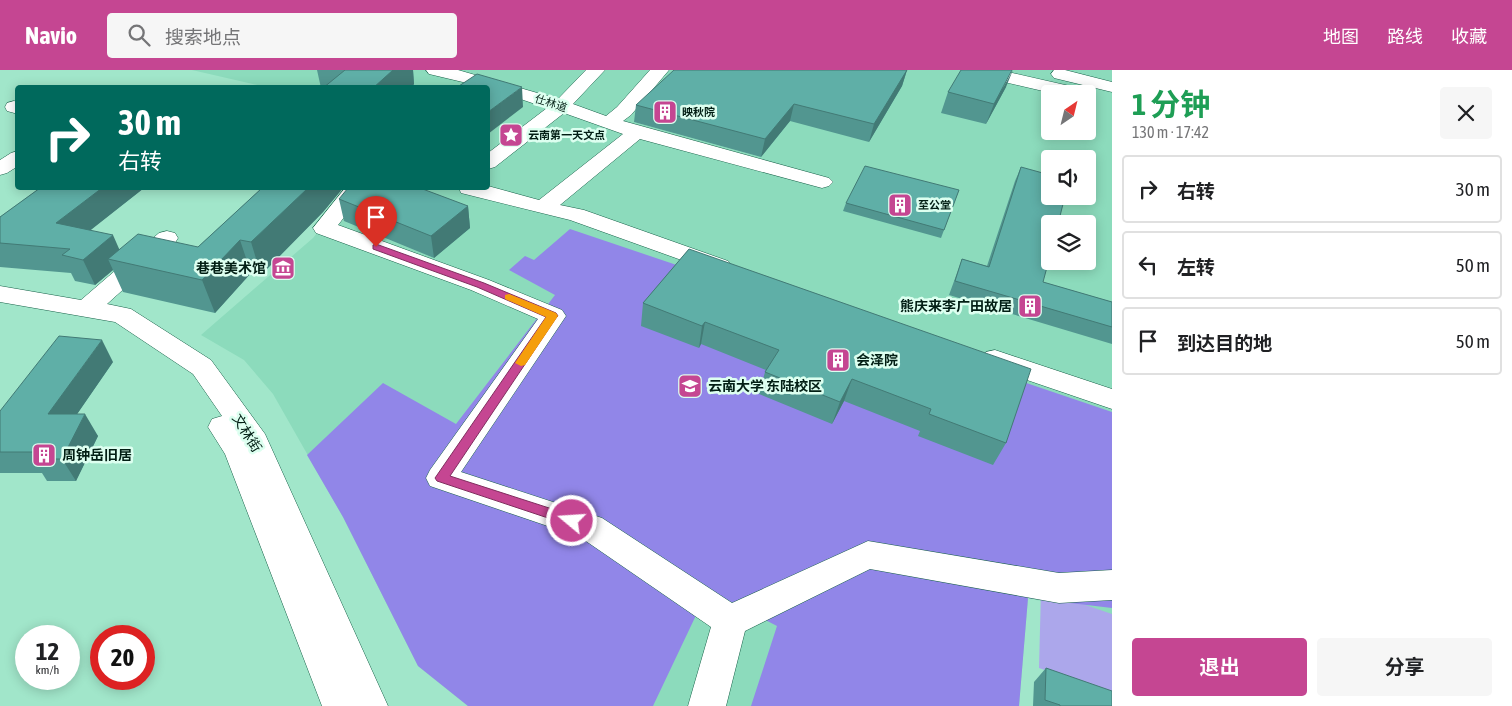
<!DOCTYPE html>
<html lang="zh">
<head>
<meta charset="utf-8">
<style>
  body { margin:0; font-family:"Asap Condensed","Noto Sans SC",sans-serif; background:#f6f6f6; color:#202124; height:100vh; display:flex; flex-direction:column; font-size:19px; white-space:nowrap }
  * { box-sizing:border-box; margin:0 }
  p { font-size:16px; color:#757577 }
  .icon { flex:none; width:28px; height:28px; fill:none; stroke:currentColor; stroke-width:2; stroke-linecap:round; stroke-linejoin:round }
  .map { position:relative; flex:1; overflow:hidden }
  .sheet { display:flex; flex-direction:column; background:#fff; width:400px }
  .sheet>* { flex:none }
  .hud { position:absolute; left:15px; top:15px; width:475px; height:105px; border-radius:5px; box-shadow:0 2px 12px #0003; background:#00695c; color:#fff; overflow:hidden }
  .needle { width:32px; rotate:35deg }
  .controls { position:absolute; left:1041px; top:15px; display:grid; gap:10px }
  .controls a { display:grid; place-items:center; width:55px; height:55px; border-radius:5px; background:#fff; box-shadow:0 2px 12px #0003; font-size:25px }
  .speed { position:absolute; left:15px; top:555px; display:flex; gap:10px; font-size:25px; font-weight:700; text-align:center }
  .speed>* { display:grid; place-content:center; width:65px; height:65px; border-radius:50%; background:#fff; box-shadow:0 2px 12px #0003; line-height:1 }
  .speed small { font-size:12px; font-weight:400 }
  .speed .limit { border:8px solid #d22; background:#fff; color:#111 }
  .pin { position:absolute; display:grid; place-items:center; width:42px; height:42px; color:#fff; margin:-51px -21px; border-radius:50% 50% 50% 0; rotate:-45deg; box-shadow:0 0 5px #0007 }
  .pin .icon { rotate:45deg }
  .me { position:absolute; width:55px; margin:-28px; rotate:288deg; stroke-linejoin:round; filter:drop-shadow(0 0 4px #0008) }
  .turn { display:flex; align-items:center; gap:18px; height:105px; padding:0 20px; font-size:22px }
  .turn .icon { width:65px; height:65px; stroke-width:2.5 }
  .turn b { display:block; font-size:35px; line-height:42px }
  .round { display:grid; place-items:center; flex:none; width:52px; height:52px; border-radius:5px; background:#f6f6f6 }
  .overview { display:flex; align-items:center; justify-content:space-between; height:85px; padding:0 20px }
  h1 { font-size:30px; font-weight:700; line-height:38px; color:#1e9e55 }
  .primary-button { display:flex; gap:10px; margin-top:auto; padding:10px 20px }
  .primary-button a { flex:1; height:58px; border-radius:5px; background:#c54692; color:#fff; font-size:20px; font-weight:700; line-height:58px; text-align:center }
  .primary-button a+a { background:#f6f6f6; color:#202124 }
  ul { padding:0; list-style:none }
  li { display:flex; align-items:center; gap:15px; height:68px; margin:0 10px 8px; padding:0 10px; border:2px solid #e0e0e0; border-radius:5px }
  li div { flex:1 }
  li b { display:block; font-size:19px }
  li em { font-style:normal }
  header { display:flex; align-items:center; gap:30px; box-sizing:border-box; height:70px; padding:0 25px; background:#c54692; color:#fff }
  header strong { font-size:24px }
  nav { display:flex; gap:28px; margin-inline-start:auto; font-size:18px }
  .search { width:350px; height:45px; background:#f6f6f6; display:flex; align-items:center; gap:12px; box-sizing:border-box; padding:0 18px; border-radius:5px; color:#757577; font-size:19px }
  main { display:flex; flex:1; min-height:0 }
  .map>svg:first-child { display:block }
</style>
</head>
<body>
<header>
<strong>Navio</strong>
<div class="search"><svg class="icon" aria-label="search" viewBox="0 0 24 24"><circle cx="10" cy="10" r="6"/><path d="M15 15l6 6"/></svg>搜索地点</div>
<nav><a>地图</a><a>路线</a><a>收藏</a></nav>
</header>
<main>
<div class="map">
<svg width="1112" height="636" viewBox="0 0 1112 636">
  <rect width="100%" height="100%" fill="#a1e6ca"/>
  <path fill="#8cdbbc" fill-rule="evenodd" d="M 192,0 L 1112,0 L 1112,548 L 1028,528 L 1019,636 L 468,636 L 418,596 L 343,447 L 273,324 L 244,290 L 201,265 L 313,168 L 354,118 L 488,118 L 488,18 L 266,17 ZM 1050,24 L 1088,24 L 1088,61 L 1050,61 ZM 1050,89 L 1088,89 L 1088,126 L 1050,126 ZM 1050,154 L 1088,154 L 1088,191 L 1050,191 Z"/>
  <path fill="#aca7eb" d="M 1041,520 L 1112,544 L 1112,623 L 1039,598 Z"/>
  <path fill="#9186e8" d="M 570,159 L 1112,342 L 1112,538 L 1028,528 L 1019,636 L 751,636 L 777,556 L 708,520 L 653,636 L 468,636 L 418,596 L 343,447 L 307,385 L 383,313 L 456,354 L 555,225 L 509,200 L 525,186 L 534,190 Z"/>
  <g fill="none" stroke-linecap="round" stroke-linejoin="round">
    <g stroke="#186149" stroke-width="1">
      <path id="minor" d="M 426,0 L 458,0 L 558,29 L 586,0 L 605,0 L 573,34 L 606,46 L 617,37 L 650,0 L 669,0 L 631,45 L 623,51 L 829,108 L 833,112 L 829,116 L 822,118 L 640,69 L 560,135 L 584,140 L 728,191 L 732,196 L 728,201 L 720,203 L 712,201 L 570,150 L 461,123 L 459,118 L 488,116 L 539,130 L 623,64 L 564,43 L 495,97 L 488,99 L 488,83 L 547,38 L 488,18 L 429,4 Z
        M 967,0 L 999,0 L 1087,20 L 1090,24 L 1088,28 L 1088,24 L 1056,24 L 970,4 Z
        M 1054,0 L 1065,0 L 1112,12 L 1112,22 L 1054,8 L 1051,4 Z
        M 14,31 L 18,32 L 18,44 L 7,41 L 5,37 L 7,33 Z
        M 18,81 L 18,96 L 7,103 L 0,105 L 0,90 L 11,83 Z
        M 345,118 L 367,118 L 338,155 L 489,210 L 562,240 L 566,246 L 461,402 L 602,448 L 732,533 L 868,471 L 1059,503 L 1112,500 L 1112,530 L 1059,533 L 870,499 L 745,561 L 726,636 L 688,636 L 711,557 L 580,467 L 430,416 L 426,408 L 430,400 L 538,249 L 471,220 L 316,163 L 313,158 Z
        M 167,161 L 175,163 L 178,168 L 175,173 L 107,234 L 131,239 L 211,290 L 265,364 L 388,636 L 322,636 L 225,384 L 208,357 L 212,349 L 222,346 L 193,304 L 115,252 L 0,232 L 0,216 L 81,230 L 159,163 Z
        M 995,280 L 1112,319 L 1112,339 L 986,296 L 982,289 L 986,282 Z"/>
    </g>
    <use href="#minor" fill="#fff" fill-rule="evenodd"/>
  </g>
  <path fill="#529690" d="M 317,0 L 413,0 L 414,14 L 411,18 L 321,18 Z
    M 907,0 L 902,16 L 869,72 L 790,51 L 761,87 L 634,52 L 636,35 Z
    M 1006,17 L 986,54 L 941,43 L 948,22 Z
    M 1021,97 L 1043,212 L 1112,232 L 1112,274 L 949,225 L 957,203 L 962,189 L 987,196 L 1015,111 Z
    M 40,118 L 144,118 L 90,160 L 119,179 L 198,177 L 262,118 L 343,118 L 323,142 L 261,205 L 251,203 L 215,243 L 123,222 L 113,200 L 95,215 L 75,211 L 71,203 L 0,197 L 0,147 Z
    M 959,120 L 941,168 L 843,141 L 846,133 Z
    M 339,129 L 468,136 L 470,158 L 434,188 L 344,151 Z
    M 689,179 L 1006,373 L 993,395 L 918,366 L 920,361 L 844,331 L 832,354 L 759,324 L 765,302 L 766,300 L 701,274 L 699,278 L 641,256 L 643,233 Z
    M 113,292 L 77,344 L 98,366 L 76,411 L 47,411 L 42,403 L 0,403 L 0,341 Z
    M 1046,598 L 1112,636 L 1033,636 L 1034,612 Z"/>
  <path fill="#427a75" d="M 393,0 L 413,0 L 414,14 L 411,18 L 373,18 Z
    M 907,0 L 902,16 L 869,72 L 874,54 Z
    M 1013,0 L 1006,17 L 986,54 L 994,34 Z
    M 522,17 L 523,37 L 488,64 L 488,42 Z
    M 794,34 L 790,51 L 761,87 L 765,69 Z
    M 102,118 L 144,118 L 68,178 L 56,153 Z
    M 308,118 L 343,118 L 323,142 L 261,205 L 251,172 Z
    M 468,136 L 470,158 L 434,188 L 431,166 Z
    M 113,165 L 124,190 L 108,189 L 113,200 L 95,215 L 83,190 Z
    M 240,170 L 251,203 L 215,243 L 202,210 Z
    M 705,252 L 701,274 L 699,278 L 702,256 Z
    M 102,270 L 113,292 L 62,366 L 48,344 Z
    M 852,309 L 844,331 L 832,354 L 840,332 Z
    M 85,344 L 98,366 L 76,411 L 62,389 Z"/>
  <path fill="#5fafa7" stroke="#427a75" d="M 345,0 L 393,0 L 373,18 L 323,18 Z
    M 674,0 L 907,0 L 874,54 L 794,34 L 765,69 L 636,35 Z
    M 961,0 L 1012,0 L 994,34 L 948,22 Z
    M 477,4 L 522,17 L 488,42 L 488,18 L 456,18 Z
    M 865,96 L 959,120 L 944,160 L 846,133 Z
    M 1021,97 L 1050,105 L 1050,126 L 1065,126 L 1058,154 L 1050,154 L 1050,186 L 1043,212 L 1112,232 L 1112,257 L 955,211 L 962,189 L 989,197 Z
    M 40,118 L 102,118 L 56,153 L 113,165 L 83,190 L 62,185 L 70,179 L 0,173 L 0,147 Z
    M 262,118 L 308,118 L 251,172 L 240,170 L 202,210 L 108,189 L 138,164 L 198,177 Z
    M 348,118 L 420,118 L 468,136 L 431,166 L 339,129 Z
    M 689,179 L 1031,299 L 1006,373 L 929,344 L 931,339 L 852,309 L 840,332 L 765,302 L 779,280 L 705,252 L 702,256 L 643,233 Z
    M 59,266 L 102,270 L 48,344 L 85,344 L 62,389 L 33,389 L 37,382 L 0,382 L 0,341 Z
    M 1046,598 L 1112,621 L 1112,636 L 1060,636 L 1060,635 L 1045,630 Z"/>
  <path fill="#c54692" stroke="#802e5f" d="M 376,174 L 484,213 L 556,243 L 558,246 L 556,248 L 450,406 L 577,447 L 579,451 L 577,455 L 572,456 L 437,411 L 435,408 L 546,247 L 477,217 L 373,179 L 373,175 Z"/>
  <path fill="#f59e0b" d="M 509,224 L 556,243 L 558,246 L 525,295 L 521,296 L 515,293 L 546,247 L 505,229 L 505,225 Z"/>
  <defs>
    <g id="building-square" transform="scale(1.25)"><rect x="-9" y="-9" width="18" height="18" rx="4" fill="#c54692" stroke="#ddfff0"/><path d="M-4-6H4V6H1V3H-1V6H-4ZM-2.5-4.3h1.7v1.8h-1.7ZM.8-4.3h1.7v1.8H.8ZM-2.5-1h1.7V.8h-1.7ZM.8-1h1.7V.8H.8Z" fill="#fff"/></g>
    <g id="sight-square" transform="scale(1.25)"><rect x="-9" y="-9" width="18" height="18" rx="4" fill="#c54692" stroke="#ddfff0"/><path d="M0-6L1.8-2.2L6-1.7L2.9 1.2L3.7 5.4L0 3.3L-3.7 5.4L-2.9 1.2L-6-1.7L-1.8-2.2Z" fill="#fff"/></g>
    <g id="museum-square" transform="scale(1.25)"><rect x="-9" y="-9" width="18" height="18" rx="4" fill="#c54692" stroke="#ddfff0"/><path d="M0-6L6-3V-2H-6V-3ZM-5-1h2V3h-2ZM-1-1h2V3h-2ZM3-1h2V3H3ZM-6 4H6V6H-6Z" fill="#fff"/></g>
    <g id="university-square" transform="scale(1.25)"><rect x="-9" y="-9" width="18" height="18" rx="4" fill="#c54692" stroke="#ddfff0"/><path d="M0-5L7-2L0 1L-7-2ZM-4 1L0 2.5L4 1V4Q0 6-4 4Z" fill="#fff"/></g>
  </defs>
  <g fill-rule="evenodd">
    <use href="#building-square" x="665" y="42"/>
    <use href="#sight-square" x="511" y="65"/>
    <use href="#building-square" x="900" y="135"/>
    <use href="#museum-square" x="283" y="198"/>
    <use href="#building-square" x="1030" y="236"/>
    <use href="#building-square" x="838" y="290"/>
    <use href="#university-square" x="690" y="316"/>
    <use href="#building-square" x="44" y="385"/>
  </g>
  <g text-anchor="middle" stroke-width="5" stroke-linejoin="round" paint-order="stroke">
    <g font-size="11" fill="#021e14" stroke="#ddfff0">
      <text transform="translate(551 33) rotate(18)" y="4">仕林道</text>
    </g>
    <g font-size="11" font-weight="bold" fill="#021e14" stroke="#ddfff0" text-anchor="start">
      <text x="682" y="46">映秋院</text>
      <text x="528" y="69">云南第一天文点</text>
      <text x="918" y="139">至公堂</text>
    </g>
    <g font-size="14" font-weight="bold" fill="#021e14" stroke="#ddfff0" text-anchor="start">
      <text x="266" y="203" text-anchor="end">巷巷美术馆</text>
      <text x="1012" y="241" text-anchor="end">熊庆来李广田故居</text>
      <text x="856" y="295">会泽院</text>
      <text x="708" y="321">云南大学 东陆校区</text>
      <text x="62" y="390">周钟岳旧居</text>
    </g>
    <g font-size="14" fill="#021e14" stroke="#ddfff0">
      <text transform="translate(247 363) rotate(58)" y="5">文林街</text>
    </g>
  </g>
</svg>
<div class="controls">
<a><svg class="needle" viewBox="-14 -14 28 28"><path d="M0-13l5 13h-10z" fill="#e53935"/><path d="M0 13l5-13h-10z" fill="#757577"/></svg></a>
<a><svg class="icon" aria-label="sound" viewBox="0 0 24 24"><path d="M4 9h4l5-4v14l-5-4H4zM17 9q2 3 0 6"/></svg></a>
<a><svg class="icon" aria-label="layers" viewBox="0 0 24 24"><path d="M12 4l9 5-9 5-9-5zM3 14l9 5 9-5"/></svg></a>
</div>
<div class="speed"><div>12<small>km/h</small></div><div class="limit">20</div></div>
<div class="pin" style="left:376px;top:177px;background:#d93025"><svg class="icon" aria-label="arrive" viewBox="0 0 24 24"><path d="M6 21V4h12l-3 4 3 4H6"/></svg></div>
<svg class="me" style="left:572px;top:451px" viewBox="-20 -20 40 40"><circle r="17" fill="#c54692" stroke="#fff" stroke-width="3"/><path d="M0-11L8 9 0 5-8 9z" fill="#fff"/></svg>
<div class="hud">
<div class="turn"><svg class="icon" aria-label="right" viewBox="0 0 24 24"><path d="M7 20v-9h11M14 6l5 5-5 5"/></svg><div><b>30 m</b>右转</div></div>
</div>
</div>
<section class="sheet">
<div class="overview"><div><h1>1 分钟</h1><p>130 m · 17:42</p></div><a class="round"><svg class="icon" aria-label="close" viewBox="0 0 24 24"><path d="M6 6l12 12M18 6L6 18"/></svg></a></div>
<ul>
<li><svg class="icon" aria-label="right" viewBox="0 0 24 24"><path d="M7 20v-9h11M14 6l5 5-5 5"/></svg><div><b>右转</b></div><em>30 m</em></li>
<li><svg class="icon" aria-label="left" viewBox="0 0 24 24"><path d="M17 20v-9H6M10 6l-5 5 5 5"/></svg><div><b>左转</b></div><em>50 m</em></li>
<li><svg class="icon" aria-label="arrive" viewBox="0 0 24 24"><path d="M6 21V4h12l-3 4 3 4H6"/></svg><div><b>到达目的地</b></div><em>50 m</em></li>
</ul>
<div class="primary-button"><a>退出</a><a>分享</a></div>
</section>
</main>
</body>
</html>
